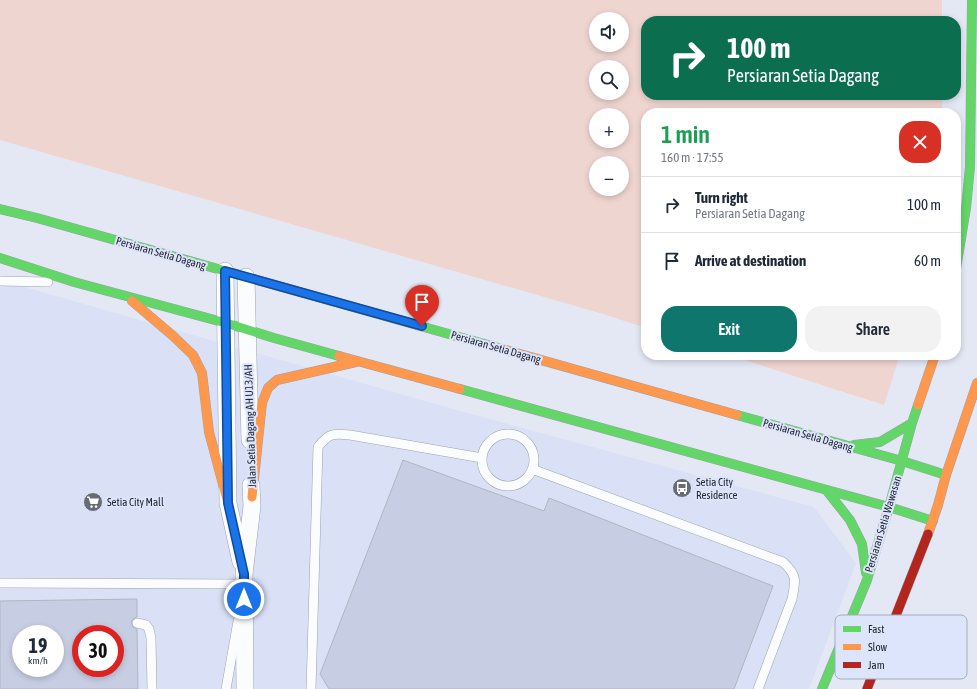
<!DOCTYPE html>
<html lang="en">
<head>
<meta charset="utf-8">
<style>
  body { margin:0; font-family:"Asap Condensed",sans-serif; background:#f2f2f3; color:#1f2937; height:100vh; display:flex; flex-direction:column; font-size:15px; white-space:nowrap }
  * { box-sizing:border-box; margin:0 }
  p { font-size:13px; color:#747a83 }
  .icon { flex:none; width:22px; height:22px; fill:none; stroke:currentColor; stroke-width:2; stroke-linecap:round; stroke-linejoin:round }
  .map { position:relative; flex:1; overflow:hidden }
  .details { position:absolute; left:641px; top:108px; width:320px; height:252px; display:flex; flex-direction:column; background:#fff; border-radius:16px; box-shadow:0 2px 6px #0003 }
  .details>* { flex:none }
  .guide { position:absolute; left:641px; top:16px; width:320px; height:84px; border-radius:16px; box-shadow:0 2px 6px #0003; background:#0b6e4f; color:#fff; overflow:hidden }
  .tools { position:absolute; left:589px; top:12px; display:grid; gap:8px }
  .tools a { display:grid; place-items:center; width:40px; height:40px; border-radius:50%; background:#fff; box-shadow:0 2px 6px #0003; font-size:20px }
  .speed { position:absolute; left:12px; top:625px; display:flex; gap:8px; font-size:20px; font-weight:700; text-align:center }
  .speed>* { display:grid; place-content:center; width:52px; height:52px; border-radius:50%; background:#fff; box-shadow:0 2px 6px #0003; line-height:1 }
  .speed small { font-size:10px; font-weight:400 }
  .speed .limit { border:6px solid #d22; background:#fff; color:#111 }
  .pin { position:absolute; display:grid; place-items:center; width:34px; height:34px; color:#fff; margin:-41px -17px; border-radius:50% 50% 50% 0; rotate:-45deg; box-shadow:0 0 4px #0007 }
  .pin .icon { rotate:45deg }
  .me { position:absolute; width:44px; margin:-22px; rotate:0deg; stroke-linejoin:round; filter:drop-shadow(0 0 3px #0008) }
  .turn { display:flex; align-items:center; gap:14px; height:84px; padding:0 20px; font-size:18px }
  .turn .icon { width:52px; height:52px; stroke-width:2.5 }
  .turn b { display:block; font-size:28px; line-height:34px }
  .round { display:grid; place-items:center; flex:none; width:42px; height:42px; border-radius:16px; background:#f2f2f3 }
  .overview { display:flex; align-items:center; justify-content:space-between; height:68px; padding:0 20px }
  h1 { font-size:24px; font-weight:600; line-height:30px; color:#1e9e55 }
  .action { display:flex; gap:8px; margin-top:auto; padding:8px 20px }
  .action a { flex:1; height:46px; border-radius:16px; background:#0f766e; color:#fff; font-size:16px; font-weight:600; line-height:46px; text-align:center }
  .action a+a { background:#f2f2f3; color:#1f2937 }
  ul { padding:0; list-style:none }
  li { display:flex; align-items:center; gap:12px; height:56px; padding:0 20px; border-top:1px solid #e0e1e3 }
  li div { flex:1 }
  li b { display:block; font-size:15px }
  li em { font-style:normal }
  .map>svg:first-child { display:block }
</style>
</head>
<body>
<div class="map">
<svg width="977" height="689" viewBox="0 0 977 689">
  <rect width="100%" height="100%" fill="#e4e8f5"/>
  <path fill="#dae1f7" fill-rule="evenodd" d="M 0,280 L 453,409 L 814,507 L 856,563 L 809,689 L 0,689 ZM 21,634 L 55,634 L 55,668 L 21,668 ZM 81,634 L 115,634 L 115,668 L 81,668 Z"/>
  <path fill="#efd5d0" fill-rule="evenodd" d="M 0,0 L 942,0 L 942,21 L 646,21 L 646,95 L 942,95 L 942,113 L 646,113 L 646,328 L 603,314 L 0,140 ZM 596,19 L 622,19 L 622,45 L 596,45 ZM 596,67 L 622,67 L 622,93 L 596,93 ZM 596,115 L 622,115 L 622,141 L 596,141 ZM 596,163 L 622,163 L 622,189 L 596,189 Z
    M 729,355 L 900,355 L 884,405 Z"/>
  <path fill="#c7cee3" stroke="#b2b5bf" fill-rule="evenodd" d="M 403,460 L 544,511 L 549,498 L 773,586 L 734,689 L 329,689 L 320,674 Z
    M 137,599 L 137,617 L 133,619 L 131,622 L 133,627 L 137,629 L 138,689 L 0,689 L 0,601 ZM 21,634 L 55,634 L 55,668 L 21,668 ZM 81,634 L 115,634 L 115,668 L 81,668 Z"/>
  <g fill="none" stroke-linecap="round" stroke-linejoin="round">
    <g stroke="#9ea2ab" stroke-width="10">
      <path id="lane" d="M 0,281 L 48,282
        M482 460a26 26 0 1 1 52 0a26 26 0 1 1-52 0Z
        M 532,469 L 783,562 C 797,575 796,580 792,599 L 758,689
        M 0,583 L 244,584 L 244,587
        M 137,623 L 146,625 L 149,629 L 151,638 L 152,689
        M 226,689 L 238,621
        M 311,689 L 318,447 C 329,433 333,433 350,435 L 482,458"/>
    </g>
    <g stroke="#9ea2ab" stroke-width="18">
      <path id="street" d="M 225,271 L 228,503 L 241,562
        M 246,277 L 250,440
        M 245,689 L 244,574 L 252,506 L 251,485"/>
    </g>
    <g stroke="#9ea2ab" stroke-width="10">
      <path id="fast" d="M 0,209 L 37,218 L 502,349
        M 0,258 L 74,282 L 226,323 L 274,338 L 339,356
        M 956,269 L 966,208 L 970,167 L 972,0
        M 460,389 L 889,507 L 933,521
        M 737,415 L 902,461 L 946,475
        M 854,445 L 880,442 L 912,423
        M 827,491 L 850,520 L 862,544 L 866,573
        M 822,689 L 867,580 L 889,507 L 912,423 L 918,405"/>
    </g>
    <g stroke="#9ea2ab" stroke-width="10">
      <path id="slow" d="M 132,301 L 172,335 L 193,355 L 202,373 L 209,432 L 228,503
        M 502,349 L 737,415
        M 339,356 L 460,389
        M 918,405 L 935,355
        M 252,497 L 262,403 L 268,388 L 277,380 L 356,362
        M 928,534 L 938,505 L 946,475 L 977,383"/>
    </g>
    <g stroke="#9ea2ab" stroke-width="10">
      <path id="jam" d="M 867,689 L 928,534"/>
    </g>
    <use href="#lane" stroke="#fbfcfe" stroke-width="9"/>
    <use href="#street" stroke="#fbfcfe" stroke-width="17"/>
    <use href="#fast" stroke="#63d668" stroke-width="9"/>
    <use href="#slow" stroke="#ff974d" stroke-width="9"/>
    <use href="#jam" stroke="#b3261e" stroke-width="9"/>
  </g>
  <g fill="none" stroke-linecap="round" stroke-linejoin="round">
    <g stroke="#114b97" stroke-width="10">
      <path id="route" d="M 244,599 L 244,574 L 228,503 L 225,271 L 422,326"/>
    </g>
    <use href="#route" stroke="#1a73e8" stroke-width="7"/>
  </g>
  <defs>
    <g id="bus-disc" transform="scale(1)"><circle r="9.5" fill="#676b74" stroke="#dde5fc"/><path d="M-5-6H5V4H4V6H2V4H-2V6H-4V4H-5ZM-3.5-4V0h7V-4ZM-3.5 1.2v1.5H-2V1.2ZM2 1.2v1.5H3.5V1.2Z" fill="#fff"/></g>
    <g id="supermarket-disc" transform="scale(1)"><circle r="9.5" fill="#676b74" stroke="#dde5fc"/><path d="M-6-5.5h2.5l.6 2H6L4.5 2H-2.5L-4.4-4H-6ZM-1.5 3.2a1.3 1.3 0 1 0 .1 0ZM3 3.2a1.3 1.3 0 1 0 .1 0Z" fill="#fff"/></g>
  </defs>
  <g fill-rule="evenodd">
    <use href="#bus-disc" x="682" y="488"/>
    <use href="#supermarket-disc" x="93" y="502"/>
  </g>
  <g text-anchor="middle" stroke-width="4" stroke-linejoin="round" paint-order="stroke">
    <g font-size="11" fill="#24272f" stroke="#dde5fc">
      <text transform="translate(161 253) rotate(16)" y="4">Persiaran Setia Dagang</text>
      <text transform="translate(496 347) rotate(16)" y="4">Persiaran Setia Dagang</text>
      <text transform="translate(250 426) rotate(-92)" y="4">Jalan Setia Dagang AH U13/AH</text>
      <text transform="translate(808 435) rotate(16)" y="4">Persiaran Setia Dagang</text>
      <text transform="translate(883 524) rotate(-73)" y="4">Persiaran Setia Wawasan</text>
    </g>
    <g font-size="11" fill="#24272f" stroke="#dde5fc" text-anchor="start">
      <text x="696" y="486">Setia City<tspan x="696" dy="13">Residence</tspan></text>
      <text x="107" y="506">Setia City Mall</text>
    </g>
  </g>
  <rect x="835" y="615" width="132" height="64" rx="6" fill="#dde5fc" stroke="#a6acbe" stroke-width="1"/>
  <rect x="843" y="626" width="18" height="6" fill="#63d668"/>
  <rect x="843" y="644" width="18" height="6" fill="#ff974d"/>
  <rect x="843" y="662" width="18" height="6" fill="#b3261e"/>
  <g font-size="11" fill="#24272f">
    <text x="868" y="633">Fast</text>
    <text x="868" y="651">Slow</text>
    <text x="868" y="669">Jam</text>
  </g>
</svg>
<div class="tools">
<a><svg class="icon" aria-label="sound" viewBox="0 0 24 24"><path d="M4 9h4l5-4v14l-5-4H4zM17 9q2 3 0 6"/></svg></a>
<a><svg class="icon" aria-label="search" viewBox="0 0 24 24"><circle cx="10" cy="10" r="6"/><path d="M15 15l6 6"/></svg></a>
<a>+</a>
<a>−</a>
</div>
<div class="speed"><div>19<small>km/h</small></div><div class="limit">30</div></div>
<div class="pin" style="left:422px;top:326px;background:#d93025"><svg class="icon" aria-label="arrive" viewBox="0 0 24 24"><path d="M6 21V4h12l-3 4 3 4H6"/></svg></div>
<svg class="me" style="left:244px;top:599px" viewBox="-20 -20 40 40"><circle r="17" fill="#1a73e8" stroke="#fff" stroke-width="3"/><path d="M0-11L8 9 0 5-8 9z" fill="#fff"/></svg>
<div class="guide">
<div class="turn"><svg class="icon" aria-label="right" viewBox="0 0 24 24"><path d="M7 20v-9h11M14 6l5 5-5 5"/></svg><div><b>100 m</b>Persiaran Setia Dagang</div></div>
</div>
<section class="details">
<div class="overview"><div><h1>1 min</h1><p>160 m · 17:55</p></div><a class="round" style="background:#d93025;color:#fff"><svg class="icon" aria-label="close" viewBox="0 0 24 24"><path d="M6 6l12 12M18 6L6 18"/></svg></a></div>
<ul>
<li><svg class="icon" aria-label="right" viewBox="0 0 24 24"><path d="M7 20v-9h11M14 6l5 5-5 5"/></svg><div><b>Turn right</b><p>Persiaran Setia Dagang</p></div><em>100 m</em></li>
<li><svg class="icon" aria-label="arrive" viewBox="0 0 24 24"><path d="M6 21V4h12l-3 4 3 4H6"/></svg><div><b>Arrive at destination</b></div><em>60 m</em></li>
</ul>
<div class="action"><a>Exit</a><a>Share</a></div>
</section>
</div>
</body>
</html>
